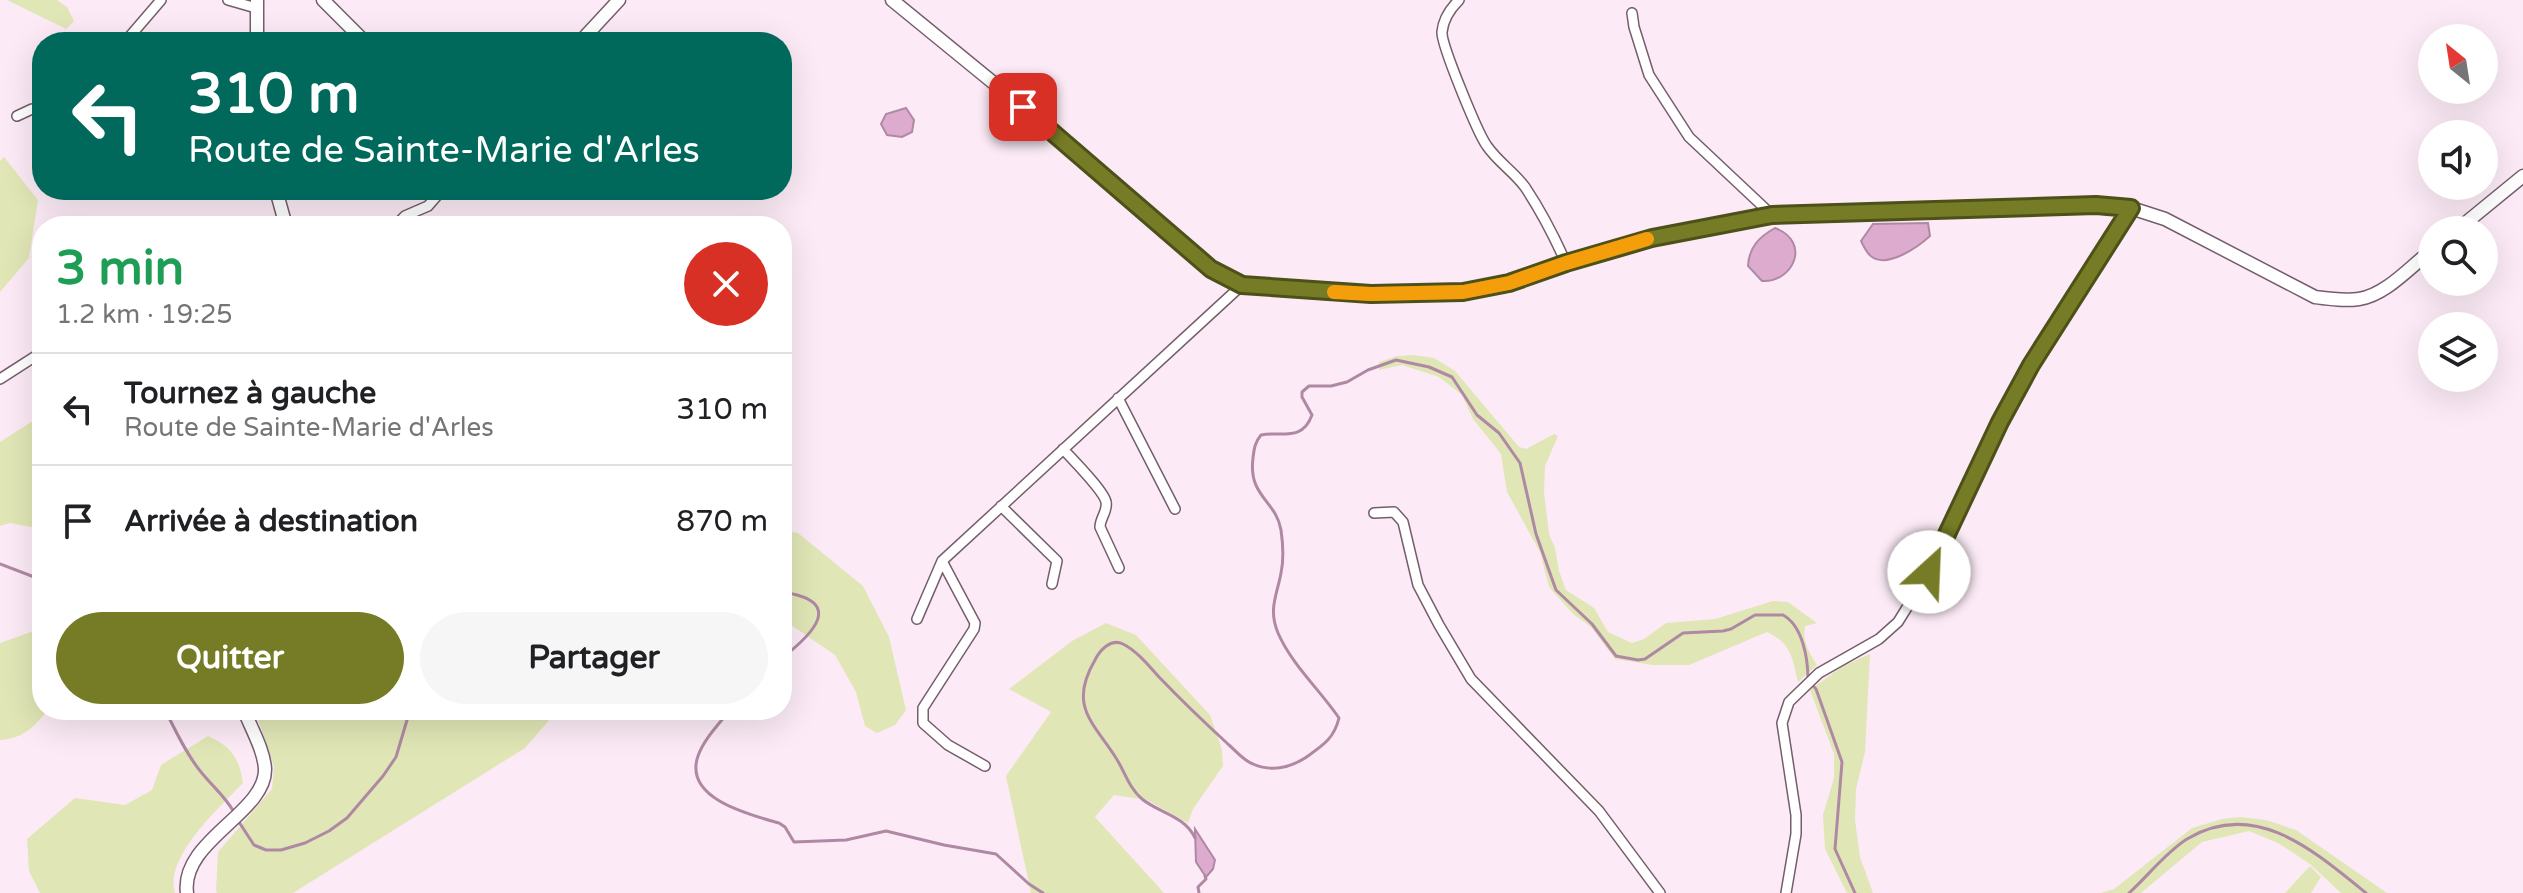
<!DOCTYPE html>
<html lang="fr">
<head>
<meta charset="utf-8">
<style>
  body { margin:0; font-family:"Varela Round",sans-serif; background:#f6f6f6; color:#202124; height:100vh; display:flex; flex-direction:column; font-size:30px; white-space:nowrap }
  * { box-sizing:border-box; margin:0 }
  p { font-size:26px; color:#757577 }
  .icon { flex:none; width:44px; height:44px; fill:none; stroke:currentColor; stroke-width:2; stroke-linecap:round; stroke-linejoin:round }
  .map { position:relative; flex:1; overflow:hidden }
  .side { position:absolute; left:32px; top:216px; width:760px; height:504px; display:flex; flex-direction:column; background:#fff; border-radius:32px; box-shadow:0 8px 32px #0002 }
  .side>* { flex:none }
  .guide { position:absolute; left:32px; top:32px; width:760px; height:168px; border-radius:32px; box-shadow:0 8px 32px #0002; background:#00695c; color:#fff; overflow:hidden }
  .needle { width:52px; rotate:330deg }
  .fabs { position:absolute; left:2418px; top:24px; display:grid; gap:16px }
  .fabs a { display:grid; place-items:center; width:80px; height:80px; border-radius:50%; background:#fff; box-shadow:0 8px 32px #0002; font-size:40px }
  .pin { position:absolute; display:grid; place-items:center; width:68px; height:68px; color:#fff; margin:-34px; border-radius:16px; box-shadow:0 4px 12px #0006 }
  .me { position:absolute; width:88px; margin:-44px; rotate:25deg; stroke-linejoin:round; filter:drop-shadow(0 0 6px #0008) }
  .turn { display:flex; align-items:center; gap:28px; height:168px; padding:0 24px; font-size:36px }
  .turn .icon { width:104px; height:104px; stroke-width:2.5 }
  .turn b { display:block; font-size:56px; line-height:68px }
  .round { display:grid; place-items:center; flex:none; width:84px; height:84px; border-radius:42px; background:#f6f6f6 }
  .head { display:flex; align-items:center; justify-content:space-between; height:136px; padding:0 24px }
  h1 { font-size:48px; font-weight:700; line-height:60px; color:#1e9e55 }
  .action { display:flex; gap:16px; margin-top:auto; padding:16px 24px }
  .action a { flex:1; height:92px; border-radius:48px; background:#767b25; color:#fff; font-size:32px; font-weight:700; line-height:92px; text-align:center }
  .action a+a { background:#f6f6f6; color:#202124 }
  ul { padding:0; list-style:none }
  li { display:flex; align-items:center; gap:24px; height:112px; padding:0 24px; border-top:2px solid #e0e0e0 }
  li div { flex:1 }
  li b { display:block; font-size:30px }
  li em { font-style:normal }
  .map>svg:first-child { display:block }
</style>
</head>
<body>
<div class="map">
<svg width="2523" height="893" viewBox="0 0 2523 893">
  <rect width="100%" height="100%" fill="#fcebf6"/>
  <path fill="#e1e6b6" d="M 7,0 L 57,0 L 67,7 L 74,21 L 66,29 Z
    M 4,157 L 38,200 L 29,258 L 0,292 L 0,161 Z
    M 1413,355 L 1434,358 L 1455,371 L 1519,447 L 1526,449 L 1554,434 L 1558,436 L 1545,466 L 1544,492 L 1549,534 L 1555,548 L 1559,571 L 1566,590 L 1594,608 L 1608,632 L 1632,643 L 1644,639 L 1666,623 L 1715,619 L 1773,601 L 1788,602 L 1817,623 L 1805,626 C 1802,641 1809,652 1817,665 L 1798,682 C 1792,658 1792,644 1767,632 L 1689,665 L 1653,665 L 1615,659 L 1591,627 L 1573,614 L 1549,587 L 1540,552 L 1507,492 L 1501,454 L 1473,419 L 1462,395 L 1439,377 L 1402,365 L 1379,370 L 1379,362 L 1397,356 Z
    M 42,415 L 42,529 L 10,523 L 0,526 L 0,442 Z
    M 782,530 L 798,533 L 863,586 L 889,637 L 906,710 L 895,725 L 877,733 L 865,726 L 856,692 L 835,655 L 782,619 Z
    M 1106,623 L 1136,635 L 1210,715 L 1222,750 L 1223,766 L 1193,809 L 1188,823 L 1147,800 L 1114,795 L 1095,817 L 1164,893 L 1031,893 L 1006,776 L 1051,712 L 1009,689 L 1072,641 Z
    M 42,628 L 42,710 L 47,710 C 35,727 22,739 0,740 L 0,643 Z
    M 1870,654 L 1865,752 L 1856,789 L 1855,820 L 1860,857 L 1873,893 L 1847,893 L 1825,849 L 1823,815 L 1834,778 L 1834,754 L 1810,690 L 1843,666 Z
    M 255,710 L 558,710 L 525,748 L 293,893 L 217,893 L 216,890 L 218,852 L 272,789 L 274,767 Z
    M 208,736 C 232,747 239,758 243,783 C 220,807 164,857 175,893 L 40,893 L 29,871 L 27,839 L 75,798 L 125,805 L 152,790 L 161,765 Z
    M 2240,817 L 2266,820 L 2296,830 L 2387,893 L 2341,893 L 2310,864 L 2278,843 L 2249,831 L 2202,842 L 2141,893 L 2101,893 L 2114,889 L 2192,828 L 2222,819 Z
    M 2310,866 L 2321,877 L 2311,893 L 2285,893 Z"/>
  <path fill="#ddabcd" stroke="#af89a3" stroke-width="2" d="M 906,108 L 914,120 L 912,132 L 902,137 L 887,135 L 881,124 L 886,114 Z
    M 1928,223 L 1930,236 C 1918,247 1888,268 1872,257 C 1867,254 1864,247 1861,241 L 1873,224 Z
    M 1775,228 C 1812,242 1793,283 1762,281 L 1748,266 C 1749,247 1759,237 1775,228 Z
    M 1195,829 L 1215,860 L 1213,869 L 1206,877 L 1196,862 Z"/>
  <g fill="none" stroke-linecap="round" stroke-linejoin="round">
    <path stroke="#af89a3" stroke-width="3" d="M 0,564 L 42,580
      M 782,592 C 846,601 813,634 782,658
      M 165,710 C 176,731 186,754 201,772 C 213,787 224,795 234,812
      M 730,710 C 719,724 704,739 698,756 C 683,799 751,815 779,823 L 785,827 L 794,842 L 846,840 L 886,831 L 944,845 L 996,854 L 1029,884 L 1043,893
      M 237,819 L 254,845 L 266,850 L 281,850 L 305,843 L 329,831 L 347,818 L 383,776 L 396,757 L 410,710
      M 1195,838 C 1185,816 1159,813 1142,799 C 1129,788 1125,772 1116,758 C 1093,722 1068,706 1095,660 C 1100,650 1111,638 1123,644 C 1137,651 1149,666 1159,677 C 1182,701 1205,723 1229,745 C 1236,751 1244,761 1253,764 C 1271,772 1289,768 1305,758 C 1322,746 1334,739 1339,718 C 1320,690 1292,665 1278,633 C 1268,609 1277,595 1281,573 C 1284,559 1283,544 1281,530 C 1276,500 1248,497 1253,458 C 1254,449 1255,442 1261,435 C 1282,431 1302,442 1312,415 L 1302,397 L 1302,392 L 1309,386 L 1331,386 L 1347,382 L 1368,370 L 1396,360 L 1429,367 L 1452,377 L 1477,415 L 1499,433 L 1520,463 L 1536,534 L 1556,590 L 1592,624 L 1616,656 L 1638,660 L 1645,659 L 1683,633 L 1723,631 L 1731,629 L 1755,615 L 1783,615 C 1803,626 1808,659 1808,680 L 1816,689 L 1842,762 L 1835,849 L 1855,893
      M 1199,893 L 1198,887 L 1206,879 L 1205,876
      M 2129,893 C 2148,876 2165,853 2187,839 C 2255,798 2314,851 2366,893"/>
    <g stroke="#755d6d" stroke-width="12">
      <path id="minor" d="M 228,0 L 256,8
        M 1459,0 C 1451,8 1443,20 1442,32 C 1441,44 1478,134 1487,146 C 1498,162 1514,172 1525,187 C 1541,211 1554,236 1566,263
        M 1632,13 L 1634,27 L 1649,75 L 1689,137 L 1772,215
        M 125,42 L 161,0
        M 17,116 L 32,109 L 42,111
        M 395,226 L 405,216 L 428,206 L 442,190
        M 0,379 L 42,352
        M 1118,398 L 1175,509
        M 1063,449 C 1072,459 1104,491 1106,502 C 1108,511 1100,518 1100,527 L 1119,568
        M 1001,506 L 1057,561 L 1052,584
        M 1374,513 L 1394,512 L 1403,522 L 1418,585 L 1439,625 L 1471,679 L 1599,811 L 1660,893
        M 942,561 L 975,623 L 974,629 L 923,708 L 923,723 L 948,745 L 985,766
        M 917,619 L 942,561 L 1242,285
        M 1786,893 L 1796,834 L 1796,815 L 1782,723 L 1789,702 L 1819,673 L 1879,639 L 1898,622 L 1929,572 L 2000,422 L 2031,365 L 2131,208"/>
    </g>
    <g stroke="#755d6d" stroke-width="15">
      <path id="major" d="M 257,0 L 257,42
        M 323,0 L 365,42
        M 892,0 L 1023,107 L 1211,269 L 1242,285 L 1371,294 L 1463,292 L 1509,283 L 1566,263 L 1652,238 L 1772,215 L 1803,213 L 2096,205 L 2131,208 L 2165,219 L 2315,297 C 2330,299 2344,301 2359,299 C 2386,295 2411,266 2432,250
        M 580,42 L 619,0
        M 276,190 L 286,226
        M 2457,230 L 2523,176
        M 187,893 C 180,841 266,813 265,769 C 264,750 251,728 244,710"/>
    </g>
    <use href="#minor" stroke="#fff" stroke-width="9"/>
    <use href="#major" stroke="#fff" stroke-width="12"/>
  </g>
  <g fill="none" stroke-linecap="round" stroke-linejoin="round">
    <g stroke="#4d5018" stroke-width="20">
      <path id="route" d="M 1023,107 L 1211,269 L 1242,285 L 1371,294 L 1463,292 L 1509,283 L 1566,263 L 1652,238 L 1772,215 L 2096,205 L 2131,208 L 2031,365 L 2000,422 L 1929,572"/>
    </g>
    <use href="#route" stroke="#767b25" stroke-width="14"/>
    <path stroke="#f59e0b" stroke-width="14" d="M 1334,292 L 1371,294 L 1463,292 L 1509,283 L 1566,263 L 1647,239"/>
  </g>
</svg>
<div class="fabs">
<a><svg class="needle" viewBox="-14 -14 28 28"><path d="M0-13l5 13h-10z" fill="#e53935"/><path d="M0 13l5-13h-10z" fill="#757577"/></svg></a>
<a><svg class="icon" aria-label="sound" viewBox="0 0 24 24"><path d="M4 9h4l5-4v14l-5-4H4zM17 9q2 3 0 6"/></svg></a>
<a><svg class="icon" aria-label="search" viewBox="0 0 24 24"><circle cx="10" cy="10" r="6"/><path d="M15 15l6 6"/></svg></a>
<a><svg class="icon" aria-label="layers" viewBox="0 0 24 24"><path d="M12 4l9 5-9 5-9-5zM3 14l9 5 9-5"/></svg></a>
</div>
<div class="pin" style="left:1023px;top:107px;background:#d93025"><svg class="icon" aria-label="arrive" viewBox="0 0 24 24"><path d="M6 21V4h12l-3 4 3 4H6"/></svg></div>
<svg class="me" style="left:1929px;top:572px" viewBox="-20 -20 40 40"><circle r="19" fill="#fff"/><path d="M0-13L10 11 0 6-10 11z" fill="#767b25"/></svg>
<div class="guide">
<div class="turn"><svg class="icon" aria-label="left" viewBox="0 0 24 24"><path d="M17 20v-9H6M10 6l-5 5 5 5"/></svg><div><b>310 m</b>Route de Sainte-Marie d'Arles</div></div>
</div>
<section class="side">
<div class="head"><div><h1>3 min</h1><p>1.2 km · 19:25</p></div><a class="round" style="background:#d93025;color:#fff"><svg class="icon" aria-label="close" viewBox="0 0 24 24"><path d="M6 6l12 12M18 6L6 18"/></svg></a></div>
<ul>
<li><svg class="icon" aria-label="left" viewBox="0 0 24 24"><path d="M17 20v-9H6M10 6l-5 5 5 5"/></svg><div><b>Tournez à gauche</b><p>Route de Sainte-Marie d'Arles</p></div><em>310 m</em></li>
<li><svg class="icon" aria-label="arrive" viewBox="0 0 24 24"><path d="M6 21V4h12l-3 4 3 4H6"/></svg><div><b>Arrivée à destination</b></div><em>870 m</em></li>
</ul>
<div class="action"><a>Quitter</a><a>Partager</a></div>
</section>
</div>
</body>
</html>
